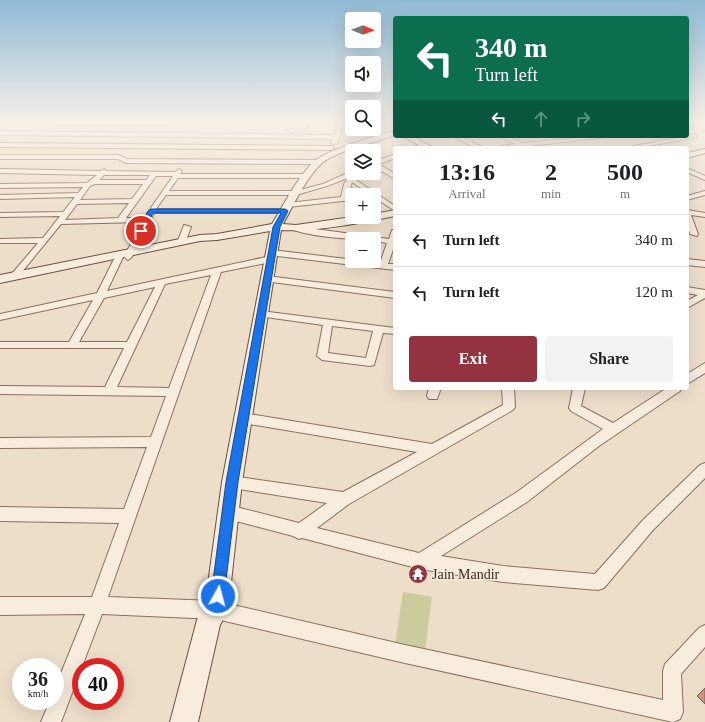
<!DOCTYPE html>
<html lang="en">
<head>
<meta charset="utf-8">
<style>
  body { margin:0; font-family:"Times New Roman",serif; background:#f2f2f2; color:#202124; height:100vh; display:flex; flex-direction:column; font-size:15px; white-space:nowrap }
  * { box-sizing:border-box; margin:0 }
  p { font-size:13px; color:#757577 }
  .icon { flex:none; width:22px; height:22px; fill:none; stroke:currentColor; stroke-width:2; stroke-linecap:round; stroke-linejoin:round }
  .map { position:relative; flex:1; overflow:hidden }
  .details { position:absolute; left:393px; top:146px; width:296px; height:244px; display:flex; flex-direction:column; background:#fff; border-radius:4px; box-shadow:0 4px 16px #0002 }
  .details>* { flex:none }
  .hud { position:absolute; left:393px; top:16px; width:296px; height:122px; border-radius:4px; box-shadow:0 4px 16px #0002; background:#0b6e4f; color:#fff; overflow:hidden }
  .needle { width:26px; rotate:91deg }
  .buttons { position:absolute; left:345px; top:12px; display:grid; gap:8px }
  .buttons a { display:grid; place-items:center; width:36px; height:36px; border-radius:4px; background:#fff; box-shadow:0 4px 16px #0002; font-size:20px }
  .speed { position:absolute; left:12px; top:658px; display:flex; gap:8px; font-size:20px; font-weight:700; text-align:center }
  .speed>* { display:grid; place-content:center; width:52px; height:52px; border-radius:50%; background:#fff; box-shadow:0 4px 16px #0002; line-height:1 }
  .speed small { font-size:10px; font-weight:400 }
  .speed .limit { border:6px solid #d22; background:#fff; color:#111 }
  .pin { position:absolute; display:grid; place-items:center; width:34px; height:34px; color:#fff; margin:-17px; border:2px solid #fff; border-radius:50%; box-shadow:0 1px 4px #0007 }
  .me { position:absolute; width:44px; margin:-22px; rotate:7deg; stroke-linejoin:round; filter:drop-shadow(0 0 3px #0008) }
  .turn { display:flex; align-items:center; gap:14px; height:84px; padding:0 16px; font-size:18px }
  .turn .icon { width:52px; height:52px; stroke-width:2.5 }
  .turn b { display:block; font-size:28px; line-height:34px }
  .lanes { display:flex; align-items:center; height:38px; padding:0 16px; background:#0003; justify-content:center; gap:20px; direction:ltr }
  .lanes .off { opacity:.35 }
  .eta { display:flex; justify-content:space-evenly; align-items:center; height:68px; text-align:center }
  .eta b { font-size:24px; font-weight:700; line-height:28px }
  .button { display:flex; gap:8px; margin-top:auto; padding:8px 16px }
  .button a { flex:1; height:46px; border-radius:4px; background:#95323f; color:#fff; font-size:16px; font-weight:700; line-height:46px; text-align:center }
  .button a+a { background:#f2f2f2; color:#202124 }
  ul { padding:0; list-style:none }
  li { display:flex; align-items:center; gap:12px; height:52px; padding:0 16px; border-top:1px solid #e0e0e0 }
  li div { flex:1 }
  li b { display:block; font-size:15px }
  li em { font-style:normal }
  .map>svg:first-child { display:block }
</style>
</head>
<body>
<div class="map">
<svg width="705" height="722" viewBox="0 0 705 722">
  <rect width="100%" height="100%" fill="#eddeca"/>
  <path fill="#cbcb9e" d="M 403,592 L 432,597 L 424,658 L 394,651 Z"/>
  <path fill="#c99782" stroke="#875846" d="M 705,688 L 705,704 L 697,696 Z"/>
  <g fill="none" stroke-linecap="round" stroke-linejoin="round">
    <g stroke="#89705f" stroke-width="2">
      <path id="street" d="M 0,122 L 168,122 L 169,123 L 166,125 L 0,124 Z
        M 303,122 L 309,122 L 305,131 L 290,132 L 287,130 L 301,128 Z
        M 352,122 L 352,125 L 343,127 L 337,143 L 334,145 L 331,143 L 333,139 L 0,135 L 0,131 L 334,135 L 339,125 Z
        M 687,122 L 705,126 L 705,130 L 687,126 Z
        M 696,134 L 698,137 L 637,148 L 624,148 Z
        M 453,136 L 460,136 L 484,148 L 476,148 Z
        M 499,136 L 507,136 L 523,143 L 597,136 L 617,136 L 511,148 L 491,148 L 515,144 Z
        M 0,143 L 331,146 L 334,148 L 331,150 L 0,147 Z
        M 424,143 L 426,146 L 413,148 L 414,147 Z
        M 395,154 L 395,158 L 379,164 L 395,174 L 395,179 L 374,167 L 374,162 Z
        M 0,155 L 119,155 L 127,159 L 318,160 L 321,162 L 318,164 L 126,163 L 118,159 L 0,159 Z
        M 687,168 L 705,176 L 705,180 L 687,172 Z
        M 0,169 L 101,171 L 104,169 L 107,171 L 175,172 L 179,169 L 182,171 L 180,174 L 307,174 L 310,176 L 307,178 L 178,178 L 169,191 L 296,191 L 323,184 L 352,171 L 352,173 L 355,173 L 350,176 L 395,206 L 395,211 L 374,197 L 374,195 L 361,195 L 367,192 L 352,182 L 348,196 L 352,196 L 352,200 L 288,207 L 284,205 L 288,203 L 341,197 L 344,184 L 347,180 L 345,179 L 327,186 L 296,195 L 166,195 L 156,209 L 285,209 L 289,211 L 285,213 L 154,213 L 132,257 L 128,260 L 124,257 L 142,222 L 61,224 L 17,278 L 14,279 L 10,276 L 38,243 L 0,243 L 0,239 L 43,238 L 60,216 L 0,217 L 0,213 L 63,212 L 75,197 L 0,199 L 0,195 L 78,193 L 83,187 L 0,188 L 0,184 L 87,183 L 97,175 L 0,173 ZM 104,175 L 150,175 L 146,180 L 99,180 ZM 156,176 L 173,176 L 144,218 L 126,218 ZM 95,184 L 143,184 L 132,199 L 80,200 L 90,186 ZM 129,203 L 118,218 L 65,220 L 77,204 Z
        M 705,191 L 705,195 L 687,200 L 687,196 Z
        M 687,210 L 705,213 L 705,217 L 691,215 L 698,234 L 697,236 L 690,234 L 687,225 Z
        M 184,225 L 191,227 L 185,243 L 181,245 L 177,243 Z
        M 293,226 L 389,239 L 392,230 L 395,230 L 395,244 L 388,264 L 395,264 L 395,270 L 269,255 L 268,253 L 272,250 L 380,263 L 387,243 L 374,241 L 374,239 C 347,239 320,238 293,230 Z
        M 120,252 L 124,255 L 107,291 L 271,256 L 275,259 L 271,262 L 221,272 L 108,597 L 216,601 L 405,645 L 663,700 L 663,671 L 665,664 L 699,628 L 705,625 L 705,647 L 681,674 L 683,712 L 680,719 L 673,722 L 405,663 L 216,619 L 102,614 L 61,722 L 41,722 L 50,701 L 55,701 L 55,688 L 85,614 L 0,615 L 0,597 L 92,597 L 119,523 L 0,521 L 0,507 L 124,509 L 147,447 L 0,448 L 0,438 L 151,437 L 166,396 L 0,394 L 0,386 L 105,387 L 124,348 L 0,348 L 0,342 L 69,342 L 93,300 L 0,320 L 0,314 L 97,293 L 116,255 ZM 211,275 L 169,388 L 117,387 L 165,284 ZM 155,287 L 127,342 L 79,342 L 104,298 Z
        M 687,259 L 705,261 L 705,267 L 687,265 Z
        M 267,276 L 395,292 L 395,298 L 264,281 L 263,279 Z
        M 687,287 L 705,290 L 705,298 L 687,308 L 687,301 L 698,295 L 687,293 Z
        M 261,311 L 395,328 L 395,334 L 383,333 L 374,365 L 370,366 L 322,360 L 317,356 L 323,325 L 258,316 L 256,314 L 258,312 ZM 332,326 L 373,331 L 366,358 L 328,353 Z
        M 705,363 L 705,373 L 687,384 L 687,374 Z
        M 429,388 L 441,388 L 437,399 L 429,399 L 427,396 Z
        M 502,388 L 514,388 L 515,407 L 513,410 L 349,504 L 317,528 L 419,553 L 517,492 L 603,429 L 571,411 L 569,408 L 573,388 L 585,388 L 581,406 L 613,423 L 667,388 L 682,388 L 680,391 L 599,446 L 527,502 L 441,556 L 503,566 L 595,574 L 643,520 L 700,465 L 705,463 L 705,478 L 653,530 L 604,588 L 598,590 L 503,582 L 420,569 L 302,538 L 299,539 L 293,536 L 228,519 L 223,517 L 221,512 L 223,507 L 228,505 L 299,523 L 327,503 L 232,488 L 227,486 L 225,482 L 227,478 L 232,476 L 343,492 L 417,452 L 243,423 L 239,421 L 237,418 L 239,415 L 243,413 L 432,444 L 503,405 Z"/>
    </g>
    <g stroke="#6b5142" stroke-width="2">
      <path id="secondary" d="M 395,131 L 395,135 C 377,142 333,152 321,164 C 306,178 293,206 283,224 L 296,225 L 352,217 L 374,217 L 374,214 L 395,210 L 395,216 C 361,223 315,232 281,230 L 242,482 L 228,610 L 220,625 L 198,722 L 170,722 L 197,620 L 205,606 L 222,482 L 270,231 L 217,240 L 200,241 L 0,283 L 0,275 L 200,235 L 217,234 L 272,224 C 284,205 298,175 315,161 C 327,150 377,135 395,131 Z
        M 402,136 L 412,136 L 434,148 L 424,148 Z
        M 705,149 L 705,153 L 687,158 L 687,153 Z"/>
    </g>
    <use href="#street" fill="#f8ecdd" fill-rule="evenodd"/>
    <use href="#secondary" fill="#f8ecdd" fill-rule="evenodd"/>
  </g>
  <linearGradient id="sky" x2="0" y2="1"><stop stop-color="#8fbad5"/><stop offset="0.55" stop-color="#f7f0e7"/><stop offset="1" stop-color="#f7f0e7" stop-opacity="0"/></linearGradient>
  <rect width="705" height="223" fill="url(#sky)"/>
  <path fill="#1a73e8" stroke="#114b97" d="M 285,209 L 288,211 L 280,227 L 238,482 L 224,596 L 222,601 L 218,603 L 213,601 L 211,596 L 226,482 L 273,227 L 281,213 L 153,213 L 143,232 L 138,231 L 148,211 L 151,209 Z"/>
  <defs>
    <g id="temple-disc" transform="scale(1)"><circle r="9.5" fill="#95323f" stroke="#f5e9d9"/><path d="M0-6L5-2H3V0L6.5 2.5H4V6H1.5V3h-3V6H-4V2.5H-6.5L-3 0V-2H-5Z" fill="#fff"/></g>
  </defs>
  <g fill-rule="evenodd">
    <use href="#temple-disc" x="418" y="574"/>
  </g>
  <g text-anchor="middle" stroke-width="3" stroke-linejoin="round" paint-order="stroke">
    <g font-size="14" fill="#3a2a22" stroke="#f5e9d9" text-anchor="start">
      <text x="432" y="579">Jain Mandir</text>
    </g>
  </g>
</svg>
<div class="buttons">
<a><svg class="needle" viewBox="-14 -14 28 28"><path d="M0-13l5 13h-10z" fill="#e53935"/><path d="M0 13l5-13h-10z" fill="#757577"/></svg></a>
<a><svg class="icon" aria-label="sound" viewBox="0 0 24 24"><path d="M4 9h4l5-4v14l-5-4H4zM17 9q2 3 0 6"/></svg></a>
<a><svg class="icon" aria-label="search" viewBox="0 0 24 24"><circle cx="10" cy="10" r="6"/><path d="M15 15l6 6"/></svg></a>
<a><svg class="icon" aria-label="layers" viewBox="0 0 24 24"><path d="M12 4l9 5-9 5-9-5zM3 14l9 5 9-5"/></svg></a>
<a>+</a>
<a>−</a>
</div>
<div class="speed"><div>36<small>km/h</small></div><div class="limit">40</div></div>
<div class="pin" style="left:141px;top:231px;background:#d93025"><svg class="icon" aria-label="arrive" viewBox="0 0 24 24"><path d="M6 21V4h12l-3 4 3 4H6"/></svg></div>
<svg class="me" style="left:218px;top:596px" viewBox="-20 -20 40 40"><circle r="17" fill="#1a73e8" stroke="#fff" stroke-width="3"/><path d="M0-11L8 9 0 5-8 9z" fill="#fff"/></svg>
<div class="hud">
<div class="turn"><svg class="icon" aria-label="left" viewBox="0 0 24 24"><path d="M17 20v-9H6M10 6l-5 5 5 5"/></svg><div><b>340 m</b>Turn left</div></div>
<div class="lanes"><svg class="icon" aria-label="left" viewBox="0 0 24 24"><path d="M17 20v-9H6M10 6l-5 5 5 5"/></svg><svg class="icon off" aria-label="ahead" viewBox="0 0 24 24"><path d="M12 20V5M6 11l6-6 6 6"/></svg><svg class="icon off" aria-label="right" viewBox="0 0 24 24"><path d="M7 20v-9h11M14 6l5 5-5 5"/></svg></div>
</div>
<section class="details">
<div class="eta">
<div><b>13:16</b><p>Arrival</p></div>
<div><b>2</b><p>min</p></div>
<div><b>500</b><p>m</p></div>
</div>
<ul>
<li><svg class="icon" aria-label="left" viewBox="0 0 24 24"><path d="M17 20v-9H6M10 6l-5 5 5 5"/></svg><div><b>Turn left</b></div><em>340 m</em></li>
<li><svg class="icon" aria-label="left" viewBox="0 0 24 24"><path d="M17 20v-9H6M10 6l-5 5 5 5"/></svg><div><b>Turn left</b></div><em>120 m</em></li>
</ul>
<div class="button"><a>Exit</a><a>Share</a></div>
</section>
</div>
</body>
</html>
